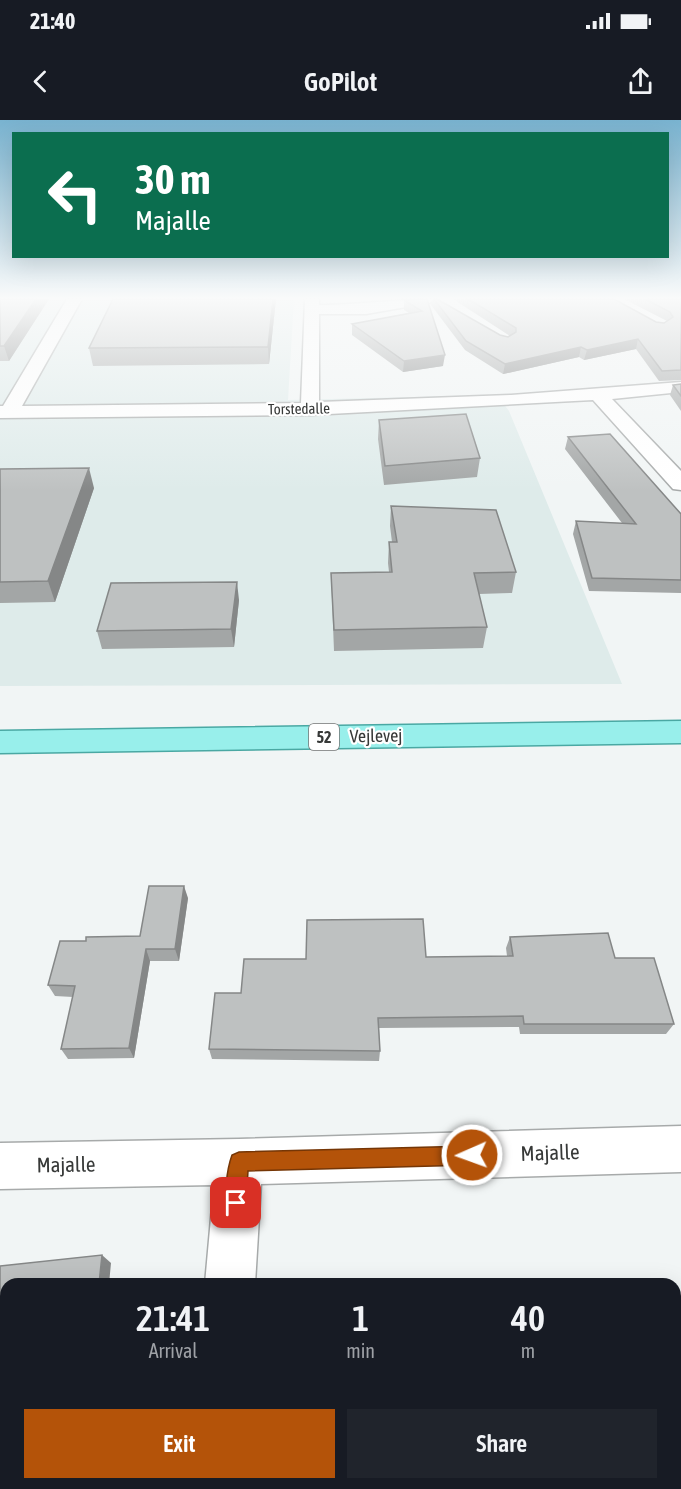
<!DOCTYPE html>
<html lang="en">
<head>
<meta charset="utf-8">
<style>
  body { margin:0; font-family:"Asap Condensed",sans-serif; background:#20242c; color:#f1f3f6; height:100vh; display:flex; flex-direction:column; font-size:22px; white-space:nowrap }
  * { box-sizing:border-box; margin:0 }
  p { font-size:20px; color:#9ea1a6 }
  .icon { flex:none; width:33px; height:33px; fill:none; stroke:currentColor; stroke-width:2; stroke-linecap:round; stroke-linejoin:round }
  .map { position:relative; flex:1; overflow:hidden }
  .sheet { position:absolute; left:0px; top:1158px; width:681px; height:212px; display:flex; flex-direction:column; background:#171b24; border-radius:18px 18px 0 0; box-shadow:0 6px 24px #0002 }
  .sheet>* { flex:none }
  .banner { position:absolute; left:12px; top:12px; width:657px; height:126px; border-radius:0px; box-shadow:0 6px 24px #0002; background:#0b6e4f; color:#fff; overflow:hidden }
  .pin { position:absolute; display:grid; place-items:center; width:51px; height:51px; color:#fff; margin:-26px; border-radius:12px; box-shadow:0 3px 9px #0006 }
  .me { position:absolute; width:66px; margin:-33px; rotate:268deg; stroke-linejoin:round; filter:drop-shadow(0 0 4px #0008) }
  .turn { display:flex; align-items:center; gap:21px; height:126px; padding:0 24px; font-size:27px }
  .turn .icon { width:78px; height:78px; stroke-width:2.5 }
  .turn b { display:block; font-size:42px; line-height:51px }
  .eta { display:flex; justify-content:space-evenly; align-items:center; height:102px; text-align:center }
  .eta b { font-size:36px; font-weight:600; line-height:42px }
  .button { display:flex; gap:12px; margin-top:auto; padding:12px 24px }
  .button a { flex:1; height:69px; border-radius:0px; background:#b45309; color:#fff; font-size:24px; font-weight:600; line-height:69px; text-align:center }
  .button a+a { background:#20242c; color:#f1f3f6 }
  .status { display:flex; justify-content:space-between; align-items:center; height:42px; padding:0 30px; background:#171b24; direction:ltr }
  .status svg { height:16px; fill:currentColor }
  header { display:flex; justify-content:space-between; align-items:center; height:78px; padding:0 24px; background:#171b24; font-size:27px; font-weight:600 }
  .map>svg:first-child { display:block }
</style>
</head>
<body>
<div class="status"><b>21:40</b><svg viewBox="0 0 49 12"><path d="M0 12V9h3v3zM5 12V6h3v6zM10 12V3h3v9zM15 12V0h3v12zM26 1h20v11H26zM47 4h2v5h-2z"/></svg></div>
<header><svg class="icon" aria-label="back" viewBox="0 0 24 24"><path d="M15 5l-7 7 7 7"/></svg>GoPilot<svg class="icon" aria-label="share" viewBox="0 0 24 24"><path d="M12 15V3M7 8l5-5 5 5M5 13v7h14v-7"/></svg></header>
<div class="map">
<svg width="681" height="1369" viewBox="0 0 681 1369">
  <rect width="100%" height="100%" fill="#f1f5f5"/>
  <path fill="#deebea" d="M 0,179 L 294,179 L 288,280 L 497,275 L 509,291 L 622,564 L 0,566 Z"/>
  <g fill="none" stroke-linecap="round" stroke-linejoin="round">
    <g stroke="#a7aaaa" stroke-width="3">
      <path id="minor" d="M 67,179 L 82,179 L 22,286 L 301,283 L 305,179 L 319,179 L 319,185 C 359,185 397,179 436,179 L 429,183 L 366,194 L 319,194 L 319,282 L 511,275 L 681,262 L 681,272 L 612,279 L 681,351 L 681,370 L 673,369 L 593,280 L 310,295 L 0,298 L 0,286 L 3,286 Z
        M 681,1006 L 681,1052 L 261,1064 L 255,1164 L 205,1164 L 214,1065 L 0,1069 L 0,1023 L 239,1019 Z
        M 187,1364 L 245,1364 L 244,1369 L 186,1369 Z"/>
    </g>
    <g stroke="#4aa8a3" stroke-width="3">
      <path id="primary" d="M 681,601 L 681,623 L 0,633 L 0,611 Z"/>
    </g>
    <use href="#minor" fill="#fff" fill-rule="evenodd"/>
    <use href="#primary" fill="#98efeb" fill-rule="evenodd"/>
  </g>
  <path fill="#a3a6a6" d="M 0,179 L 49,179 L 9,241 L 0,241 Z
    M 276,179 L 269,244 L 93,246 L 89,228 Z
    M 427,179 L 443,246 L 403,252 L 352,215 L 352,204 L 409,193 L 404,190 L 404,180 Z
    M 432,179 L 437,179 L 500,215 L 508,217 L 510,216 L 453,179 L 614,179 L 656,202 L 664,203 L 667,201 L 624,179 L 681,179 L 681,260 L 659,261 L 636,229 L 584,240 L 579,237 L 503,254 L 465,230 L 431,185 Z
    M 681,264 L 681,291 L 670,275 L 673,265 Z
    M 379,300 L 480,338 L 477,357 L 384,365 L 378,319 Z
    M 568,317 L 681,394 L 681,473 L 589,471 L 573,414 L 576,401 L 622,403 L 565,329 Z
    M 0,349 L 94,368 L 55,482 L 0,483 Z
    M 391,386 L 516,452 L 512,473 L 479,474 L 487,507 L 483,528 L 334,531 L 331,453 L 389,452 L 388,443 L 389,422 L 392,422 L 390,406 Z
    M 239,480 L 234,527 L 102,529 L 97,511 Z
    M 188,778 L 179,841 L 150,841 L 134,938 L 68,939 L 61,929 L 73,877 L 55,876 L 48,865 L 86,821 L 140,816 Z
    M 510,817 L 615,838 L 674,904 L 666,914 L 520,914 L 519,907 L 379,908 L 380,931 L 379,941 L 212,939 L 209,929 L 241,873 L 306,839 L 507,836 L 506,828 Z
    M 681,1307 L 681,1369 L 675,1369 L 674,1364 L 675,1364 L 675,1308 Z
    M 504,1364 L 599,1364 L 600,1369 L 505,1369 Z"/>
  <path fill="#858787" d="M 36,179 L 49,179 L 9,241 L 4,226 Z
    M 273,179 L 276,179 L 269,244 L 268,227 Z
    M 638,219 L 636,229 L 584,240 L 587,230 Z
    M 581,227 L 579,237 L 503,254 L 505,244 Z
    M 445,235 L 443,246 L 403,252 L 404,241 Z
    M 89,348 L 94,368 L 55,482 L 48,461 Z
    M 237,462 L 239,480 L 234,527 L 231,509 Z
    M 184,766 L 188,778 L 179,841 L 175,829 Z
    M 146,829 L 150,841 L 134,938 L 129,928 Z
    M 102,1135 L 111,1143 L 109,1164 L 99,1164 Z
    M 69,1364 L 81,1364 L 81,1369 L 69,1369 Z"/>
  <path fill="#bec1c1" stroke="#858787" stroke-width="1.5" d="M 0,179 L 36,179 L 4,226 L 0,226 Z
    M 113,179 L 273,179 L 268,227 L 89,228 Z
    M 427,179 L 445,235 L 404,241 L 352,204 L 422,191 L 404,180 Z
    M 434,179 L 437,179 L 500,215 L 508,217 L 516,212 L 516,208 L 468,179 L 614,179 L 656,202 L 664,203 L 673,197 L 670,192 L 645,179 L 681,179 L 681,250 L 662,251 L 638,219 L 587,230 L 581,227 L 505,244 L 466,221 Z
    M 681,264 L 681,276 L 673,265 Z
    M 466,294 L 480,338 L 385,346 L 379,300 Z
    M 610,314 L 681,394 L 681,460 L 592,458 L 576,401 L 636,404 L 568,317 Z
    M 89,348 L 48,461 L 0,462 L 0,349 Z
    M 391,386 L 496,390 L 516,452 L 474,453 L 487,507 L 334,510 L 331,453 L 392,452 L 389,422 L 397,422 Z
    M 237,462 L 231,509 L 97,511 L 111,463 Z
    M 149,766 L 184,766 L 175,829 L 146,829 L 129,928 L 61,929 L 75,866 L 48,865 L 60,821 L 86,821 L 86,817 L 140,816 Z
    M 423,799 L 426,837 L 513,836 L 510,817 L 608,813 L 615,838 L 654,838 L 674,904 L 524,904 L 523,896 L 378,898 L 380,931 L 209,929 L 215,873 L 241,873 L 244,839 L 306,839 L 307,800 Z
    M 102,1135 L 99,1164 L 6,1164 L 6,1364 L 69,1364 L 69,1369 L 0,1369 L 0,1146 Z
    M 677,1307 L 681,1307 L 681,1325 Z
    M 512,1364 L 599,1364 L 600,1369 L 513,1369 Z"/>
  <linearGradient id="sky" x2="0" y2="1"><stop stop-color="#79b3d0"/><stop offset="0.48" stop-color="#f9fafa"/><stop offset="1" stop-color="#f9fafa" stop-opacity="0"/></linearGradient>
  <rect width="681" height="371" fill="url(#sky)"/>
  <path fill="#b45309" stroke="#753606" stroke-width="1.5" d="M 472,1026 L 478,1028 L 481,1035 L 478,1042 L 472,1045 L 248,1051 L 246,1083 L 243,1089 L 236,1092 L 229,1089 C 223,1076 227,1049 232,1035 L 239,1032 Z"/>
  <g text-anchor="middle" stroke-width="4.5" stroke-linejoin="round" paint-order="stroke">
    <g font-size="15" fill="#373938" stroke="#fff">
      <text transform="translate(299 289) rotate(-1)" y="5">Torstedalle</text>
    </g>
    <rect fill="#fff" stroke="#737474" stroke-width="1.5" x="309" y="604" width="30" height="26" rx="4.5"/>
    <g font-size="16" font-weight="bold" fill="#373938">
      <text x="324" y="623">52</text>
    </g>
    <g font-size="18" fill="#373938" stroke="#fff">
      <text transform="translate(376 616) rotate(-1)" y="6">Vejlevej</text>
    </g>
    <g font-size="21" fill="#373938" stroke="#fff">
      <text transform="translate(550 1033) rotate(-2)" y="7">Majalle</text>
      <text transform="translate(66 1045) rotate(-1)" y="7">Majalle</text>
    </g>
  </g>
</svg>
<div class="pin" style="left:236px;top:1083px;background:#d93025"><svg class="icon" aria-label="arrive" viewBox="0 0 24 24"><path d="M6 21V4h12l-3 4 3 4H6"/></svg></div>
<svg class="me" style="left:472px;top:1035px" viewBox="-20 -20 40 40"><circle r="17" fill="#b45309" stroke="#fff" stroke-width="3"/><path d="M0-11L8 9 0 5-8 9z" fill="#fff"/></svg>
<div class="banner">
<div class="turn"><svg class="icon" aria-label="left" viewBox="0 0 24 24"><path d="M17 20v-9H6M10 6l-5 5 5 5"/></svg><div><b>30 m</b>Majalle</div></div>
</div>
<section class="sheet">
<div class="eta">
<div><b>21:41</b><p>Arrival</p></div>
<div><b>1</b><p>min</p></div>
<div><b>40</b><p>m</p></div>
</div>
<div class="button"><a>Exit</a><a>Share</a></div>
</section>
</div>
</body>
</html>
